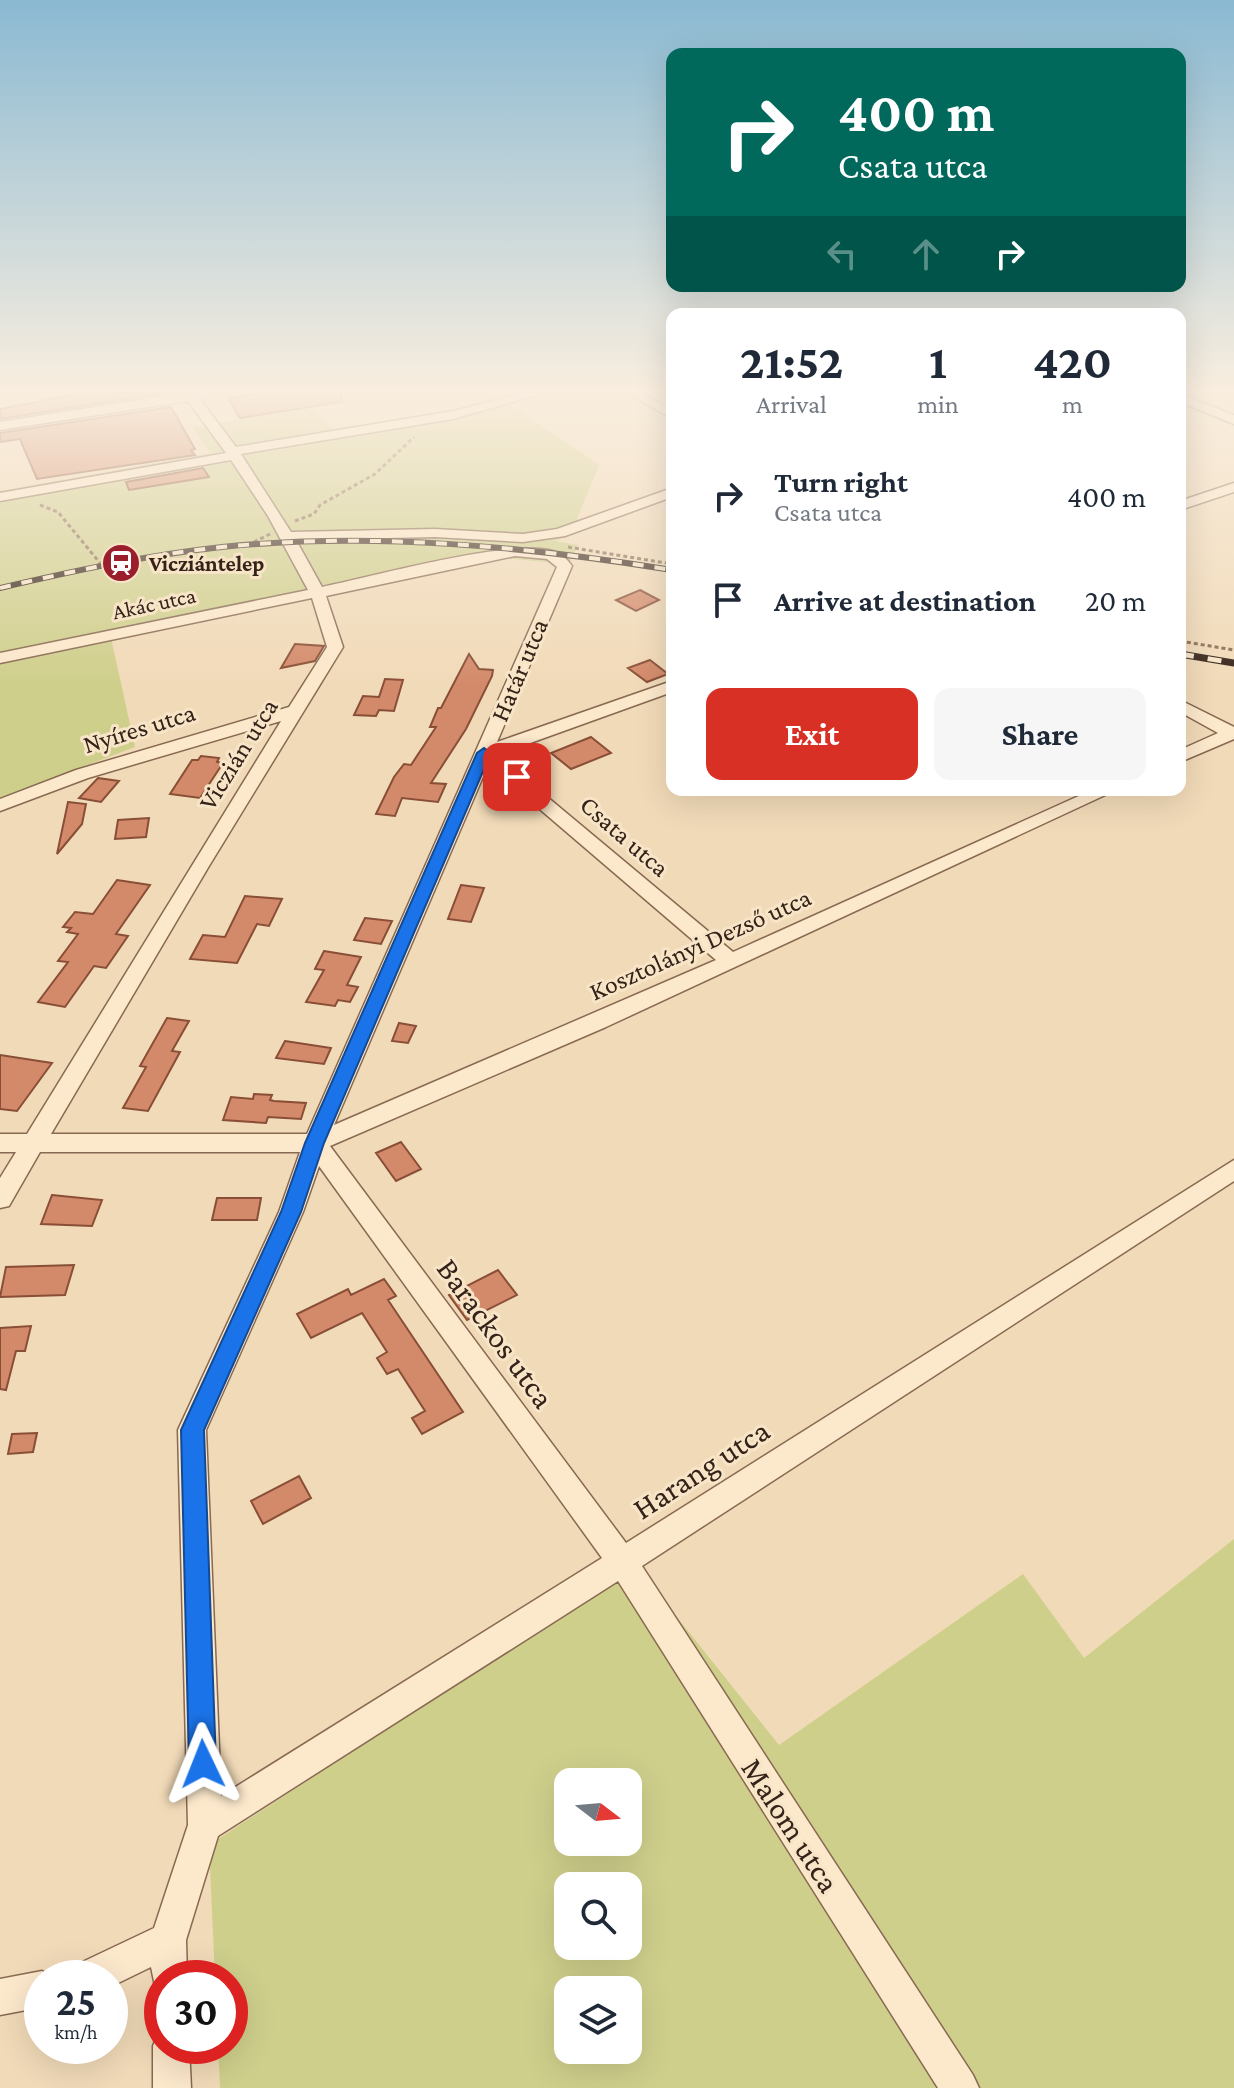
<!DOCTYPE html>
<html lang="en">
<head>
<meta charset="utf-8">
<style>
  body { margin:0; font-family:"Crimson Pro",serif; background:#f6f6f7; color:#1f2937; height:100vh; display:flex; flex-direction:column; font-size:30px; white-space:nowrap }
  * { box-sizing:border-box; margin:0 }
  p { font-size:26px; color:#747a83 }
  .icon { flex:none; width:44px; height:44px; fill:none; stroke:currentColor; stroke-width:2; stroke-linecap:round; stroke-linejoin:round }
  .map { position:relative; flex:1; overflow:hidden }
  .drawer { position:absolute; left:666px; top:308px; width:520px; height:488px; display:flex; flex-direction:column; background:#fff; border-radius:16px; box-shadow:0 8px 32px #0002 }
  .drawer>* { flex:none }
  .hud { position:absolute; left:666px; top:48px; width:520px; height:244px; border-radius:16px; box-shadow:0 8px 32px #0002; background:#00695c; color:#fff; overflow:hidden }
  .needle { width:52px; rotate:106deg }
  .tools { position:absolute; left:554px; top:1768px; display:grid; gap:16px }
  .tools a { display:grid; place-items:center; width:88px; height:88px; border-radius:16px; background:#fff; box-shadow:0 8px 32px #0002; font-size:40px }
  .speed { position:absolute; left:24px; top:1960px; display:flex; gap:16px; font-size:40px; font-weight:700; text-align:center }
  .speed>* { display:grid; place-content:center; width:104px; height:104px; border-radius:50%; background:#fff; box-shadow:0 8px 32px #0002; line-height:1 }
  .speed small { font-size:20px; font-weight:400 }
  .speed .limit { border:12px solid #d22; background:#fff; color:#111 }
  .pin { position:absolute; display:grid; place-items:center; width:68px; height:68px; color:#fff; margin:-34px; border-radius:16px; box-shadow:0 4px 12px #0006 }
  .me { position:absolute; width:88px; margin:-44px; rotate:358deg; stroke-linejoin:round; filter:drop-shadow(0 0 6px #0008) }
  .turn { display:flex; align-items:center; gap:28px; height:168px; padding:0 40px; font-size:36px }
  .turn .icon { width:104px; height:104px; stroke-width:2.5 }
  .turn b { display:block; font-size:56px; line-height:68px }
  .lanes { display:flex; align-items:center; height:76px; padding:0 40px; background:#0003; justify-content:center; gap:40px; direction:ltr }
  .lanes .off { opacity:.35 }
  .eta { display:flex; justify-content:space-evenly; align-items:center; height:136px; text-align:center }
  .eta b { font-size:48px; font-weight:700; line-height:56px }
  .primary-button { display:flex; gap:16px; margin-top:auto; padding:16px 40px }
  .primary-button a { flex:1; height:92px; border-radius:16px; background:#d93025; color:#fff; font-size:32px; font-weight:700; line-height:92px; text-align:center }
  .primary-button a+a { background:#f6f6f7; color:#1f2937 }
  ul { padding:0; list-style:none }
  li { display:flex; align-items:center; gap:24px; height:104px; padding:0 40px }
  li div { flex:1 }
  li b { display:block; font-size:30px }
  li em { font-style:normal }
  .map>svg:first-child { display:block }
</style>
</head>
<body>
<div class="map">
<svg width="1234" height="2088" viewBox="0 0 1234 2088">
  <rect width="100%" height="100%" fill="#f1dab8"/>
  <path fill="#cfcf8c" fill-rule="evenodd" d="M 501,398 L 599,465 L 577,519 L 591,528 L 555,541 L 578,545 L 569,564 L 503,558 L 111,638 L 135,747 L 0,798 L 0,491 L 210,453 L 192,427 L 315,408 L 335,432 L 451,411 Z
    M 1234,1539 L 1234,2088 L 220,2088 L 218,2046 L 230,2046 L 230,1978 L 215,1978 L 209,1845 L 636,1566 L 779,1745 L 1023,1574 L 1084,1658 ZM 568,1782 L 628,1782 L 628,1842 L 568,1842 ZM 568,1886 L 628,1886 L 628,1946 L 568,1946 ZM 568,1990 L 628,1990 L 628,2050 L 568,2050 Z"/>
  <path fill="#d38a6a" stroke="#894e36" stroke-width="2" d="M 81,393 L 163,393 L 0,419 L 0,409 Z
    M 261,393 L 341,393 L 342,402 L 240,418 L 228,398 Z
    M 171,407 L 195,449 L 191,450 L 195,455 L 37,479 L 20,439 L 0,442 L 0,433 Z
    M 203,468 L 209,477 L 129,490 L 126,482 Z
    M 640,590 L 659,600 L 636,611 L 616,600 Z
    M 295,644 L 324,646 L 315,661 L 281,668 Z
    M 469,654 L 479,669 L 493,670 L 492,676 L 466,729 L 431,783 L 446,784 L 438,802 L 402,798 L 395,816 L 376,814 L 394,777 L 404,764 L 411,765 L 436,727 L 430,727 L 438,708 L 441,708 Z
    M 650,660 L 668,674 L 647,682 L 628,668 Z
    M 385,679 L 403,680 L 394,711 L 379,710 L 376,716 L 354,715 L 363,696 L 379,697 Z
    M 591,737 L 611,753 L 571,769 L 551,753 Z
    M 201,756 L 219,758 L 217,762 L 223,763 L 200,798 L 170,794 L 192,760 L 198,760 Z
    M 98,778 L 119,781 L 101,802 L 79,798 Z
    M 68,802 L 86,804 L 82,824 L 57,854 Z
    M 149,818 L 146,837 L 115,839 L 118,820 Z
    M 117,880 L 150,885 L 116,934 L 128,936 L 106,968 L 94,966 L 65,1007 L 38,1002 L 68,962 L 58,961 L 78,934 L 67,932 L 71,928 L 63,927 L 75,912 L 93,914 Z
    M 461,885 L 484,888 L 471,922 L 448,919 Z
    M 245,896 L 282,899 L 269,926 L 257,924 L 237,963 L 190,959 L 203,935 L 225,937 Z
    M 365,918 L 392,921 L 381,944 L 354,940 Z
    M 324,951 L 361,957 L 347,985 L 358,987 L 350,1002 L 338,1000 L 335,1006 L 306,1002 L 324,970 L 315,969 Z
    M 167,1018 L 189,1021 L 172,1051 L 180,1052 L 148,1111 L 123,1108 L 146,1067 L 140,1066 Z
    M 399,1023 L 416,1026 L 408,1043 L 392,1041 Z
    M 285,1041 L 331,1048 L 324,1064 L 276,1058 Z
    M 0,1055 L 52,1063 L 17,1111 L 0,1109 Z
    M 254,1094 L 272,1095 L 270,1100 L 274,1101 L 306,1103 L 301,1119 L 268,1117 L 266,1123 L 223,1120 L 231,1097 L 253,1099 Z
    M 401,1142 L 421,1169 L 396,1181 L 376,1153 Z
    M 52,1195 L 102,1200 L 92,1226 L 41,1224 Z
    M 217,1198 L 261,1198 L 257,1220 L 212,1220 Z
    M 74,1265 L 65,1295 L 0,1297 L 6,1267 Z
    M 498,1270 L 517,1295 L 467,1320 L 449,1295 Z
    M 384,1279 L 396,1296 L 388,1300 L 463,1412 L 422,1434 L 412,1418 L 425,1411 L 398,1369 L 387,1374 L 377,1358 L 387,1352 L 362,1313 L 311,1338 L 297,1314 L 348,1289 L 351,1295 Z
    M 31,1326 L 25,1351 L 16,1351 L 6,1390 L 0,1389 L 0,1328 Z
    M 37,1433 L 33,1452 L 8,1454 L 12,1434 Z
    M 299,1476 L 311,1498 L 263,1524 L 251,1501 Z"/>
  <g fill="none" stroke-linecap="round" stroke-linejoin="round">
    <g stroke="#886952" stroke-width="3">
      <path id="street" d="M 182,393 L 196,394 L 236,447 L 453,411 L 525,393 L 544,393 L 453,419 L 241,454 L 291,532 L 435,529 L 523,534 L 557,529 L 672,488 L 672,497 L 565,536 L 523,542 L 435,537 L 296,540 L 322,587 C 372,577 511,538 553,551 C 561,553 568,560 572,566 L 497,742 L 672,681 L 672,692 L 497,755 L 733,952 L 1092,790 L 1116,790 L 606,1027 L 330,1146 L 626,1543 L 1234,1160 L 1234,1181 L 642,1566 L 973,2075 L 979,2088 L 938,2088 L 618,1581 L 218,1836 L 186,1940 L 187,1978 L 162,1978 L 162,1993 L 156,1991 L 151,1967 L 110,1987 L 110,1978 L 71,1978 L 76,1965 L 154,1928 L 188,1825 L 178,1430 L 279,1212 L 300,1152 L 40,1152 L 9,1206 L 0,1208 L 0,1178 L 16,1152 L 0,1152 L 0,1134 L 27,1134 L 281,721 L 88,778 L 0,811 L 0,799 L 76,770 L 289,707 L 327,647 L 312,598 L 0,663 L 0,653 L 308,590 L 268,516 L 231,460 L 0,501 L 0,493 L 226,453 L 188,401 L 0,430 L 0,422 ZM 515,556 L 547,559 L 557,567 L 307,1134 L 51,1134 L 209,866 L 343,647 L 326,596 ZM 488,765 L 716,960 L 334,1125 ZM 319,1166 L 602,1558 L 221,1796 L 206,1430 L 303,1212 Z
        M 628,393 L 642,393 L 672,410 L 672,419 Z
        M 1180,394 L 1234,415 L 1234,424 L 1180,402 Z
        M 1234,483 L 1234,492 L 1180,510 L 1180,501 Z
        M 1180,700 L 1234,727 L 1234,739 L 1180,762 L 1180,750 L 1218,733 L 1180,712 Z
        M 42,1971 L 55,1978 L 42,1978 L 42,2007 L 0,2015 L 0,1979 Z
        M 162,2031 L 162,2046 L 189,2046 L 191,2088 L 153,2088 L 153,2046 L 158,2033 Z"/>
    </g>
    <path stroke="#886952" stroke-width="3" stroke-dasharray="4 3" stroke-linecap="butt" d="M 40,505 L 58,512 L 100,563
      M 295,521 L 314,514 L 320,505 L 375,474 L 414,437
      M 254,542 L 270,534
      M 568,547 L 672,564
      M 1180,641 L 1234,650"/>
    <use href="#street" fill="#fce8cb" fill-rule="evenodd"/>
    <g stroke="#352319" stroke-width="6">
      <path id="rail-far1" d="M 0,588 C 73,571 147,555 222,547 C 373,532 523,546 672,570"/>
    </g>
    <g stroke="#352319" stroke-width="7">
      <path id="rail" d="M 1180,654 L 1234,663"/>
    </g>
    <use href="#rail-far1" stroke="#f8e5c8" stroke-width="4" stroke-dasharray="11" stroke-linecap="butt"/>
    <use href="#rail" stroke="#f8e5c8" stroke-width="5" stroke-dasharray="14" stroke-linecap="butt"/>
  </g>
  <linearGradient id="sky" x2="0" y2="1"><stop stop-color="#8ab9d2"/><stop offset="0.57" stop-color="#f9eedf"/><stop offset="1" stop-color="#f9eedf" stop-opacity="0"/></linearGradient>
  <rect width="1234" height="685" fill="url(#sky)"/>
  <path fill="#1a73e8" stroke="#114b97" stroke-width="2" d="M 484,748 L 524,777 L 517,781 L 487,762 L 324,1143 L 301,1212 L 204,1430 L 216,1764 L 212,1774 L 203,1778 L 193,1774 L 189,1764 L 181,1430 L 281,1212 L 305,1143 L 477,753 Z"/>
  <defs>
    <g id="station-disc" transform="scale(2)"><circle r="9.5" fill="#9b1e2c" stroke="#f8e5c8"/><path d="M-3-6H3Q5-6 5-4V2Q5 4 3 4L4.5 6H3L1.5 4h-3L-3 6H-4.5L-3 4Q-5 4-5 2V-4Q-5-6-3-6ZM-3.5-4v3h7v-3ZM-3.5 1v1.5H-2V1ZM2 1v1.5H3.5V1Z" fill="#fff"/></g>
  </defs>
  <g fill-rule="evenodd">
    <use href="#station-disc" x="121" y="563"/>
  </g>
  <g text-anchor="middle" stroke-width="6" stroke-linejoin="round" paint-order="stroke">
    <g font-size="22" font-weight="bold" fill="#352319" stroke="#f8e5c8" text-anchor="start">
      <text x="149" y="571">Vicziántelep</text>
    </g>
    <g font-size="22" fill="#352319" stroke="#f8e5c8">
      <text transform="translate(154 603) rotate(-12)" y="8">Akác utca</text>
    </g>
    <g font-size="26" fill="#352319" stroke="#f8e5c8">
      <text transform="translate(519 670) rotate(-67)" y="9">Határ utca</text>
      <text transform="translate(139 728) rotate(-17)" y="9">Nyíres utca</text>
      <text transform="translate(238 754) rotate(-58)" y="9">Viczián utca</text>
      <text transform="translate(625 836) rotate(41)" y="9">Csata utca</text>
      <text transform="translate(700 944) rotate(-24)" y="9">Kosztolányi Dezső utca</text>
    </g>
    <g font-size="32" fill="#352319" stroke="#f8e5c8">
      <text transform="translate(496 1333) rotate(54)" y="11">Barackos utca</text>
      <text transform="translate(701 1469) rotate(-33)" y="11">Harang utca</text>
      <text transform="translate(791 1825) rotate(57)" y="11">Malom utca</text>
    </g>
  </g>
</svg>
<div class="tools">
<a><svg class="needle" viewBox="-14 -14 28 28"><path d="M0-13l5 13h-10z" fill="#e53935"/><path d="M0 13l5-13h-10z" fill="#747a83"/></svg></a>
<a><svg class="icon" aria-label="search" viewBox="0 0 24 24"><circle cx="10" cy="10" r="6"/><path d="M15 15l6 6"/></svg></a>
<a><svg class="icon" aria-label="layers" viewBox="0 0 24 24"><path d="M12 4l9 5-9 5-9-5zM3 14l9 5 9-5"/></svg></a>
</div>
<div class="speed"><div>25<small>km/h</small></div><div class="limit">30</div></div>
<div class="pin" style="left:517px;top:777px;background:#d93025"><svg class="icon" aria-label="arrive" viewBox="0 0 24 24"><path d="M6 21V4h12l-3 4 3 4H6"/></svg></div>
<svg class="me" style="left:203px;top:1764px" viewBox="-20 -20 40 40"><path d="M0-17L14 15 0 8-14 15z" fill="#1a73e8" stroke="#fff" stroke-width="4"/></svg>
<div class="hud">
<div class="turn"><svg class="icon" aria-label="right" viewBox="0 0 24 24"><path d="M7 20v-9h11M14 6l5 5-5 5"/></svg><div><b>400 m</b>Csata utca</div></div>
<div class="lanes"><svg class="icon off" aria-label="left" viewBox="0 0 24 24"><path d="M17 20v-9H6M10 6l-5 5 5 5"/></svg><svg class="icon off" aria-label="ahead" viewBox="0 0 24 24"><path d="M12 20V5M6 11l6-6 6 6"/></svg><svg class="icon" aria-label="right" viewBox="0 0 24 24"><path d="M7 20v-9h11M14 6l5 5-5 5"/></svg></div>
</div>
<section class="drawer">
<div class="eta">
<div><b>21:52</b><p>Arrival</p></div>
<div><b>1</b><p>min</p></div>
<div><b>420</b><p>m</p></div>
</div>
<ul>
<li><svg class="icon" aria-label="right" viewBox="0 0 24 24"><path d="M7 20v-9h11M14 6l5 5-5 5"/></svg><div><b>Turn right</b><p>Csata utca</p></div><em>400 m</em></li>
<li><svg class="icon" aria-label="arrive" viewBox="0 0 24 24"><path d="M6 21V4h12l-3 4 3 4H6"/></svg><div><b>Arrive at destination</b></div><em>20 m</em></li>
</ul>
<div class="primary-button"><a>Exit</a><a>Share</a></div>
</section>
</div>
</body>
</html>
